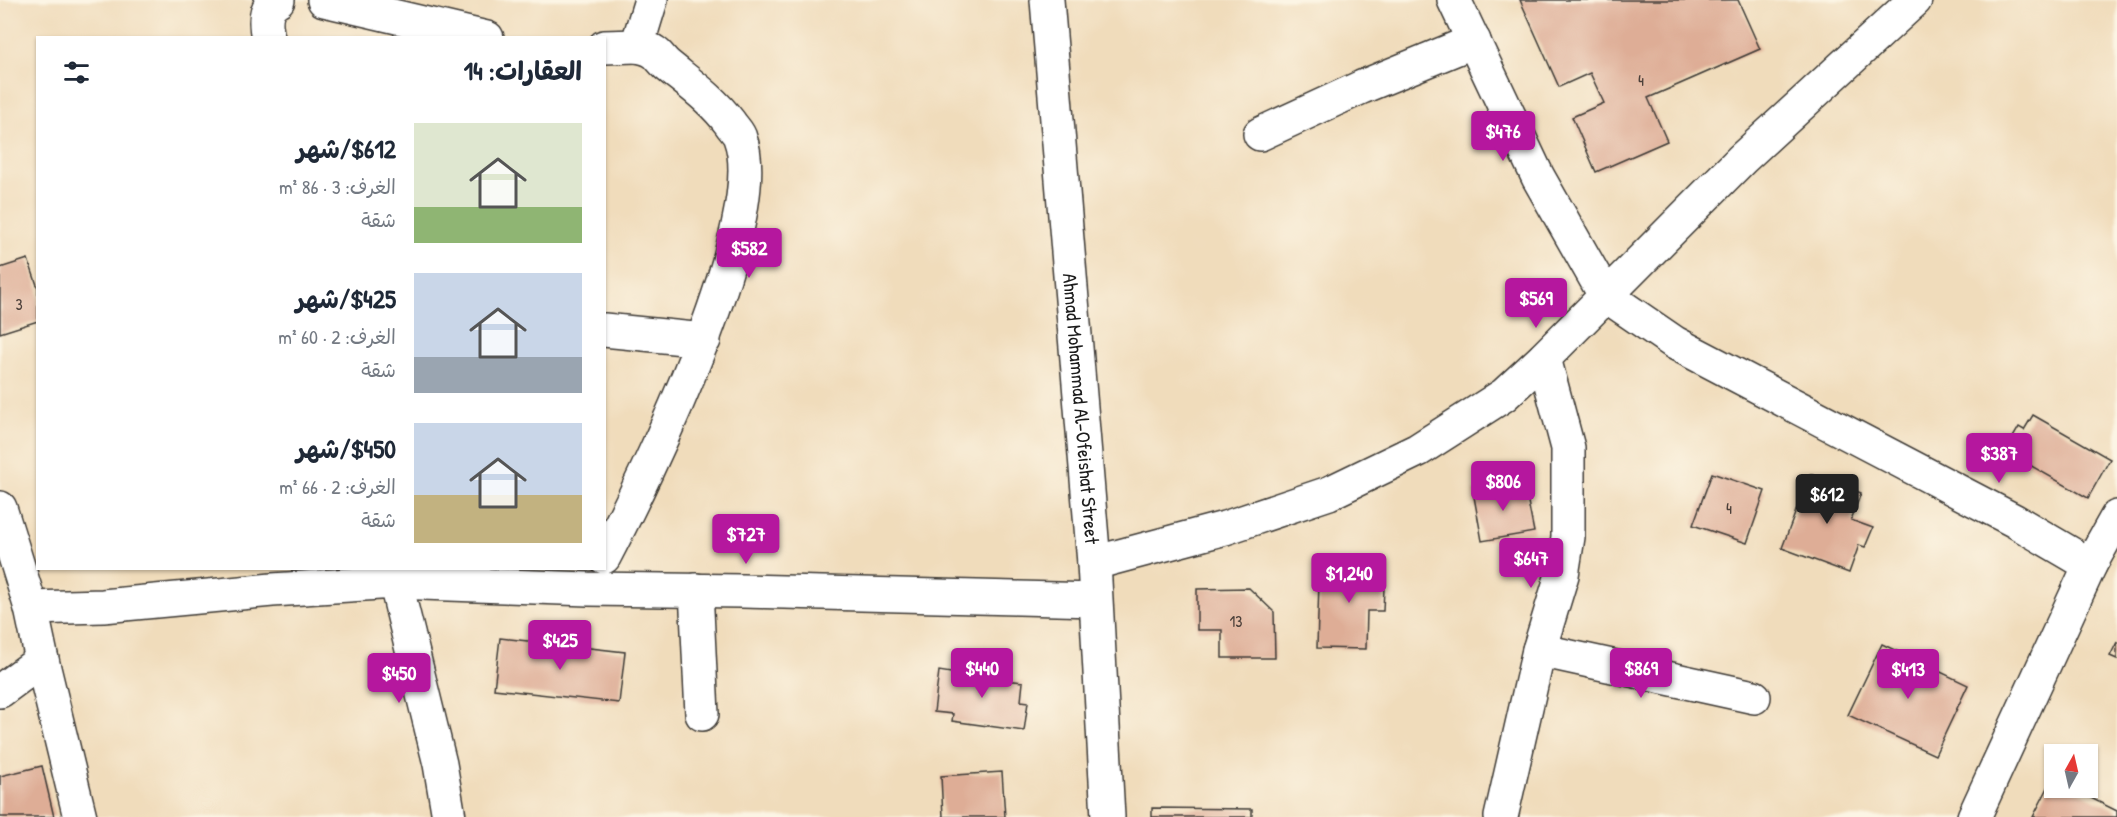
<!DOCTYPE html>
<html lang="ar">
<meta charset="utf-8">
<style>
body{margin:0;font-family:"Patrick Hand","Playpen Sans Arabic",sans-serif;background:#f6f6f7;color:#1f2937;direction:rtl;height:100vh;display:flex;flex-direction:column;font-size:22px;white-space:nowrap}
*{box-sizing:border-box;margin:0}
p{font-size:20px;color:#747a83}
.icon{flex:none;width:33px;height:33px;fill:none;stroke:currentColor;stroke-width:2;stroke-linecap:round;stroke-linejoin:round}
.map{position:relative;flex:1;overflow:hidden;direction:ltr}
.sheet{position:absolute;left:36px;top:36px;width:570px;height:534px;display:flex;flex-direction:column;background:#fff;border-radius:0px;box-shadow:0 2px 4px #0004;direction:rtl}
.sheet>*{flex:none}
.needle{width:39px;rotate:8deg}
.fabs{position:absolute;left:2044px;top:744px;display:grid;gap:12px}
.fabs a{display:grid;place-items:center;width:54px;height:54px;border-radius:0px;background:#fff;box-shadow:0 2px 4px #0004;font-size:30px}
.price{position:absolute;translate:-50% -51px;padding:0 14px;border-radius:6px;background:#b5179e;color:#fff;font-size:20px;line-height:39px;filter:drop-shadow(0 2px 3px #0008)}
.price::after{content:'';position:absolute;left:50%;top:36px;width:18px;height:14px;margin-left:-9px;background:inherit;clip-path:polygon(0 0,100% 0,50% 100%)}
.price.on{background:#222;color:#fff}
ul{padding:0;list-style:none}
li{display:flex;align-items:center;gap:18px;height:150px;padding:0 24px}
li span{display:grid;place-items:center;flex:none;width:168px;height:120px;border-radius:0px;color:#555}
li>.icon{margin-inline-start:auto}
span .icon{width:72px;height:72px;fill:#fffc;stroke-width:1}
li b{font-size:26px}
h2{display:flex;justify-content:space-between;align-items:center;height:72px;padding:0 24px;font-size:26px}
.map>svg:first-child{display:block}
.building{fill:#dead96}
.lines{fill:none;stroke-linecap:round;stroke-linejoin:round}
.minor-casing{stroke:#3c3934;stroke-width:36}
.minor{stroke:#fff;stroke-width:33}
.labels{text-anchor:middle;stroke-width:5;stroke-linejoin:round;paint-order:stroke}
.number-label{font-size:16px;fill:#4c403a}
.street-label{font-size:20px;fill:#1c1c1c;stroke:#fcf5e5}
</style>
<div class="map">
<svg width="2117" height="817" viewBox="0 0 2117 817">
<rect width="100%" height="100%" fill="#fcf5e5"/>
<filter id="ink" filterUnits="userSpaceOnUse"><feTurbulence type="fractalNoise" baseFrequency=".0167" numOctaves="2"/><feDisplacementMap in="SourceGraphic" scale="12" xChannelSelector="R" yChannelSelector="G"/><feConvolveMatrix kernelMatrix="1 2 1 2 8 2 1 2 1" color-interpolation-filters="sRGB"/></filter>
<filter id="wash" filterUnits="userSpaceOnUse"><feTurbulence type="fractalNoise" baseFrequency=".008" numOctaves="4" result="noise"/><feDisplacementMap in="SourceGraphic" scale="24" xChannelSelector="R" yChannelSelector="G"/><feGaussianBlur stdDeviation="1.35" result="paint"/><feColorMatrix in="noise" values="0 0 0 0 0 0 0 0 0 0 0 0 0 0 0 0 0 1.4 0 .05"/><feComposite in="paint" operator="in"/></filter>
<g filter="url(#wash)">
<rect width="100%" height="100%" fill="#f0dcbb"/>
<g id="blocks">
<path class="building" d="M 1520,0 L 1738,0 L 1760,49 L 1648,98 L 1667,141 L 1596,172 L 1572,117 L 1604,103 L 1590,73 L 1559,87 Z
M 28,259 L 38,288 L 38,321 L 0,333 L 0,268 Z
M 2033,415 L 2110,459 L 2088,498 L 2005,451 L 2019,427 L 2024,430 Z
M 1712,473 L 1765,491 L 1747,543 L 1693,525 Z
M 1810,474 L 1861,493 L 1851,520 L 1873,528 L 1865,547 L 1859,545 L 1849,573 L 1782,548 Z
M 1524,482 L 1534,532 L 1482,541 L 1473,491 Z
M 1326,563 L 1385,564 L 1383,611 L 1367,611 L 1366,649 L 1317,648 L 1319,582 L 1326,582 Z
M 1249,588 L 1274,612 L 1275,658 L 1222,658 L 1222,630 L 1197,630 L 1197,589 Z
M 500,638 L 625,652 L 619,703 L 494,689 Z
M 2117,642 L 2117,659 L 2110,656 Z
M 1882,644 L 1968,685 L 1935,755 L 1848,715 Z
M 964,666 L 1006,671 L 1005,680 L 1023,682 L 1021,701 L 1028,702 L 1024,731 L 952,721 L 953,714 L 934,712 L 939,671 L 963,675 Z
M 42,766 L 54,817 L 0,817 L 0,776 Z
M 1002,772 L 1005,817 L 943,817 L 941,776 Z
M 2053,778 L 2055,779 L 2055,788 L 2071,788 L 2117,811 L 2117,817 L 2033,817 Z
M 1152,808 L 1252,809 L 1252,817 L 1152,817 Z"/>
</g>
</g>
<g filter="url(#ink)">
<use href="#blocks" fill-opacity="0" stroke="#3c3934" stroke-width="1.5"/>
<g class="lines">
<g class="minor-casing">
<g id="minor">
<path d="M 324,0 L 487,38"/>
<path id="s1" d="M 1047,0 L 1094,563 L 1108,817"/>
<path d="M 1454,0 L 1538,177 L 1605,295 L 1675,343 L 2015,521 L 2090,565 L 1974,817"/>
<path d="M 268,38 C 265,24 263,7 278,0"/>
<path d="M 604,47 L 637,46"/>
<path d="M 1260,134 L 1362,87 L 1474,41"/>
<path d="M 604,330 L 704,340"/>
<path d="M 0,508 L 31,608 L 42,660 L 80,817"/>
<path d="M 604,557 C 646,477 771,220 740,138 C 739,133 733,128 730,123 C 712,99 690,84 667,65 C 662,61 659,55 654,52 C 650,49 642,47 637,46 L 651,0"/>
<path d="M 1094,563 L 1225,528 L 1329,493 L 1418,450 L 1504,395 L 1544,358 L 1742,159 L 1915,0"/>
<path d="M 2090,565 L 2117,517"/>
<path d="M 392,568 L 440,764 L 449,817"/>
<path d="M 696,590 L 702,714"/>
<path d="M 31,608 L 103,606 L 272,590 L 395,582 L 588,589 L 742,591 L 1095,600"/>
<path d="M 1539,650 L 1754,697"/>
<path d="M 0,691 L 42,660"/>
<path d="M 1501,817 L 1539,650 L 1562,575 L 1568,537 L 1568,448 L 1544,358"/>
</g>
</g>
<use href="#minor" class="minor"/>
</g>
</g>
<g class="labels">
<g class="number-label">
<text x="1641" y="86">4</text>
<text x="19" y="310">3</text>
<text x="1729" y="514">4</text>
<text x="1236" y="627">13</text>
</g>
<g class="street-label">
<text dy="7" stroke="none"><textPath href="#s1" startOffset="410">Ahmad Mohammad Al-Ofeishat Street</textPath></text>
</g>
</g>
</svg>
<div class="fabs">
<a><svg class="needle" viewBox="-14 -14 28 28"><path d="M0-13l5 13h-10z" fill="#e53935"/><path d="M0 13l5-13h-10z" fill="#747a83"/></svg></a>
</div>
<b class="price" style="left:1503px;top:162px">$476</b>
<b class="price" style="left:749px;top:279px">$582</b>
<b class="price" style="left:1536px;top:329px">$569</b>
<b class="price" style="left:1999px;top:484px">$387</b>
<b class="price" style="left:1503px;top:512px">$806</b>
<b class="price on" style="left:1827px;top:525px">$612</b>
<b class="price" style="left:746px;top:565px">$727</b>
<b class="price" style="left:1531px;top:589px">$647</b>
<b class="price" style="left:1349px;top:604px">$1,240</b>
<b class="price" style="left:560px;top:671px">$425</b>
<b class="price" style="left:982px;top:699px">$440</b>
<b class="price" style="left:1641px;top:699px">$869</b>
<b class="price" style="left:1908px;top:700px">$413</b>
<b class="price" style="left:399px;top:704px">$450</b>
<section class="sheet">
<h2>العقارات: 14<svg class="icon" aria-label="filters" viewBox="0 0 24 24"><path d="M4 7h16M4 17h16"/><circle cx="9" cy="7" r="2"/><circle cx="15" cy="17" r="2"/></svg></h2>
<ul>
<li><span style="background:linear-gradient(#dfe7d0 70%,#8fb573 0)"><svg class="icon" aria-label="home" viewBox="0 0 24 24"><path d="M3 11l9-7 9 7M6 9v11h12V9"/></svg></span><div><b>$612/شهر</b><p>الغرف: 3 · 86 m²</p><p>شقة</p></div></li>
<li><span style="background:linear-gradient(#c9d6e8 70%,#9aa5b1 0)"><svg class="icon" aria-label="home" viewBox="0 0 24 24"><path d="M3 11l9-7 9 7M6 9v11h12V9"/></svg></span><div><b>$425/شهر</b><p>الغرف: 2 · 60 m²</p><p>شقة</p></div></li>
<li><span style="background:linear-gradient(#c9d6e8 60%,#c2b280 0)"><svg class="icon" aria-label="home" viewBox="0 0 24 24"><path d="M3 11l9-7 9 7M6 9v11h12V9"/></svg></span><div><b>$450/شهر</b><p>الغرف: 2 · 66 m²</p><p>شقة</p></div></li>
</ul>
</section>
</div>
